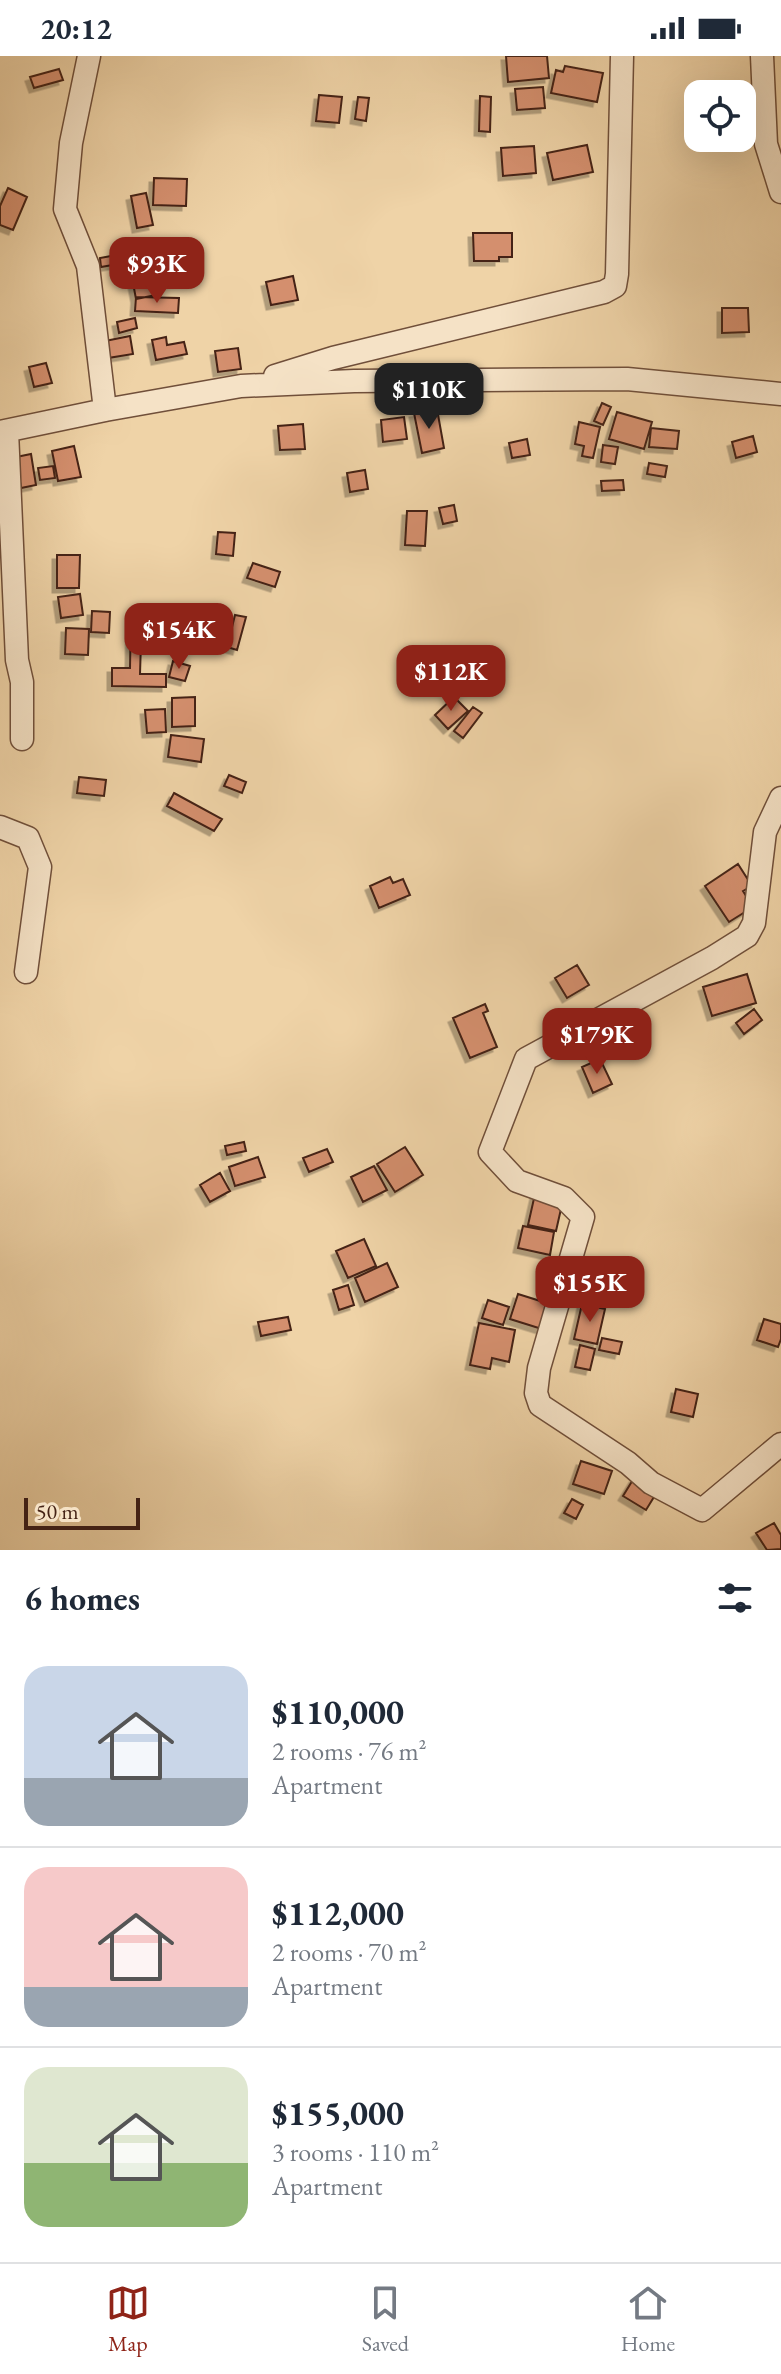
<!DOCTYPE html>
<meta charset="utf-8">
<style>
body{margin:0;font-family:"EB Garamond",serif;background:#f6f6f7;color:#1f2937;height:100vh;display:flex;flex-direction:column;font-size:30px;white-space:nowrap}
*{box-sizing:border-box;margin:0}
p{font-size:26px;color:#747a83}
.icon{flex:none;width:44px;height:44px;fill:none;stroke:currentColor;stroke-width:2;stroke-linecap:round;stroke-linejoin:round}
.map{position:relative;height:1494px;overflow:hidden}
.sheet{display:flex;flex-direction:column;background:#fff;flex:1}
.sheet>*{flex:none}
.tools{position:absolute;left:684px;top:24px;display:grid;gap:16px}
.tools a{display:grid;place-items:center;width:72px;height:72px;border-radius:16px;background:#fff;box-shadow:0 8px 32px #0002;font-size:40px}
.scale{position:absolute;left:24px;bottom:20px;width:116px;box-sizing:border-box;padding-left:8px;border:4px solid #452315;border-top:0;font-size:22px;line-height:28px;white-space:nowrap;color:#452315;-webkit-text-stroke:6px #f5e2c6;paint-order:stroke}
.price{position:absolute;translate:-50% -68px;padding:0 18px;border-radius:16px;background:#8f2418;color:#fff;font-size:26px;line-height:52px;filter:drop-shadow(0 2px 4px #0008)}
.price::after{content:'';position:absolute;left:50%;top:48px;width:24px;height:18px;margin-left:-12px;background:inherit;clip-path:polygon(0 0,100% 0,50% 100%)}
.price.on{background:#222;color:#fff}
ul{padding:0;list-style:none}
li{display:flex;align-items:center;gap:24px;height:200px;padding:0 24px}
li+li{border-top:2px solid #e0e1e3}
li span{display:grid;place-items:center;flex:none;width:224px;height:160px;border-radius:24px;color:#555}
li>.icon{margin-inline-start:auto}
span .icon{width:96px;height:96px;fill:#fffc;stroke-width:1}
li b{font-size:34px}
h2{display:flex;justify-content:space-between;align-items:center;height:96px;padding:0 24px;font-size:34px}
.status{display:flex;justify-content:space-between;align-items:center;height:56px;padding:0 40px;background:#fff;direction:ltr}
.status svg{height:22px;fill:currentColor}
.tabs{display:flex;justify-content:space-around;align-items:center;height:112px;border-top:2px solid #e0e1e3;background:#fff;font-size:22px;color:#747a83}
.tabs a{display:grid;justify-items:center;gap:4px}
.tabs .on{color:#8f2418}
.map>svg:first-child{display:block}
.building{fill:#d48f6e;stroke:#452315;stroke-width:2;filter:url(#shadow)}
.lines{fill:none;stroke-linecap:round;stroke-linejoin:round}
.minor-casing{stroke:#704f3a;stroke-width:25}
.minor{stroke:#f5e2c6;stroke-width:22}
</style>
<div class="status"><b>20:12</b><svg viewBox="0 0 49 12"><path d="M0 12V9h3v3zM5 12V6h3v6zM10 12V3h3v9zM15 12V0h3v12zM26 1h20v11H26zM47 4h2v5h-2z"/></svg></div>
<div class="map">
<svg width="781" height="1494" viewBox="0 0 781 1494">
<defs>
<filter id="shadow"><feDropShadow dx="-4.5" dy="4.5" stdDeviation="0" flood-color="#0004"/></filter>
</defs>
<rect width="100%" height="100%" fill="#efd3a7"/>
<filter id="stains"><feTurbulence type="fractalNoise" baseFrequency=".0025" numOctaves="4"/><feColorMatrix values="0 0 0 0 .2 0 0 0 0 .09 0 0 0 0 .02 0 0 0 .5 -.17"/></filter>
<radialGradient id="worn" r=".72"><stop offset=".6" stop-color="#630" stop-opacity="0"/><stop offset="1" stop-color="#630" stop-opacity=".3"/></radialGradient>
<path class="building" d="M 506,0 L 547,0 L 549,22 L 508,26 Z
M 565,10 L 603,17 L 597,46 L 551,37 L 556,14 L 563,16 Z
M 59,13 L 63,24 L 34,32 L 30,21 Z
M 543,31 L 545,52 L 517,54 L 515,33 Z
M 319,39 L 342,41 L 339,67 L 316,65 Z
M 480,40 L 491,41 L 490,76 L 479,75 Z
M 358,41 L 369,42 L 366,65 L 355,63 Z
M 587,89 L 593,116 L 553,124 L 547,97 Z
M 534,90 L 536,117 L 503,120 L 501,92 Z
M 154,122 L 187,123 L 186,150 L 153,149 Z
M 8,132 L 27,141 L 13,174 L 0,169 L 0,150 Z
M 146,137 L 153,169 L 137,172 L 131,140 Z
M 473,177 L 512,177 L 512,201 L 499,201 L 499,205 L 474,205 Z
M 122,198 L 124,207 L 101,211 L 100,202 Z
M 163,209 L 180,209 L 180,226 L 163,226 Z
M 293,220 L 298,244 L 271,249 L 266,226 Z
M 158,222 L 161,238 L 136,243 L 133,227 Z
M 136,241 L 179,242 L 178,257 L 135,255 Z
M 722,252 L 748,252 L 749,276 L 722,277 Z
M 135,262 L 137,272 L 119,277 L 117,266 Z
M 130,280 L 133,298 L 108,302 L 105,285 Z
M 166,281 L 167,289 L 184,286 L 187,298 L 156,304 L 152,284 Z
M 238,292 L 241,313 L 218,316 L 215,295 Z
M 46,307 L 52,327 L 34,331 L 29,311 Z
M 602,347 L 611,351 L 603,369 L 594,365 Z
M 437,353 L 444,392 L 422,397 L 414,357 Z
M 617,356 L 652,366 L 644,393 L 609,383 Z
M 404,361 L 407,383 L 383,386 L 381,364 Z
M 579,366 L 600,371 L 593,402 L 582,400 L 584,390 L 575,388 Z
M 303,368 L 305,393 L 280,394 L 278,370 Z
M 651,372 L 679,375 L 677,393 L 649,391 Z
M 753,380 L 757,396 L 736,402 L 732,386 Z
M 527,383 L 530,399 L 512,402 L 509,387 Z
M 603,389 L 618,391 L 615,408 L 601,406 Z
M 74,390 L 81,421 L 58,425 L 52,395 Z
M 31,398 L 36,429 L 21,432 L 16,401 Z
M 649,407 L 667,410 L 665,421 L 647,418 Z
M 53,410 L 55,422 L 40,424 L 38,412 Z
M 365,414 L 368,433 L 350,436 L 347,417 Z
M 623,424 L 624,434 L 602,435 L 601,425 Z
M 454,449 L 457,465 L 443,468 L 439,452 Z
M 407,455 L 427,455 L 425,490 L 405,489 Z
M 218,476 L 235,477 L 233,500 L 216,498 Z
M 57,499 L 80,499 L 79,532 L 57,532 Z
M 253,507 L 280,516 L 275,531 L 247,522 Z
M 80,538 L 83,559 L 61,562 L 58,541 Z
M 92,555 L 110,556 L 109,577 L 91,576 Z
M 131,555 L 142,555 L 140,618 L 166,618 L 166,631 L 112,630 L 112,612 L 130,612 Z
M 183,559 L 196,560 L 194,581 L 181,580 Z
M 235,559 L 246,561 L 237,594 L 227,591 Z
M 207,560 L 217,562 L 212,586 L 202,584 Z
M 66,572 L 89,573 L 88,599 L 65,598 Z
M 173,605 L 190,610 L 185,625 L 169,621 Z
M 195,641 L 195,670 L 172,671 L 172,642 Z
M 454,641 L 468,655 L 448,673 L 435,659 Z
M 473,651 L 482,657 L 463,682 L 454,675 Z
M 165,653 L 166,676 L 147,677 L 145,654 Z
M 171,679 L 204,683 L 201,706 L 168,701 Z
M 229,719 L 246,726 L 242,737 L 224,730 Z
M 79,721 L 106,724 L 104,740 L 77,737 Z
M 174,737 L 222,763 L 214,775 L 167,750 Z
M 738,808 L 752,830 L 743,835 L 753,851 L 729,866 L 705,830 Z
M 390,821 L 393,827 L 403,823 L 410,839 L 379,852 L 370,830 Z
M 577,909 L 589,929 L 567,942 L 555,922 Z
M 747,918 L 756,947 L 712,960 L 703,931 Z
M 485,948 L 488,955 L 483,957 L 497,991 L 470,1002 L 453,962 Z
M 754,953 L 762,964 L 744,978 L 736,967 Z
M 600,1003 L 612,1028 L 593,1037 L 582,1011 Z
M 244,1086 L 246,1095 L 227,1099 L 225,1090 Z
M 405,1091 L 423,1119 L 395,1136 L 377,1108 Z
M 327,1093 L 333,1106 L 309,1116 L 303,1102 Z
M 258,1101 L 265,1121 L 235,1130 L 229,1111 Z
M 374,1110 L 387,1134 L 363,1146 L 351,1121 Z
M 220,1117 L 230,1135 L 210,1146 L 200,1129 Z
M 535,1138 L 563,1144 L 556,1175 L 528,1169 Z
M 523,1170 L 554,1176 L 550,1199 L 518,1192 Z
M 364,1183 L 376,1210 L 348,1222 L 336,1195 Z
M 387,1207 L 398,1231 L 365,1246 L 355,1222 Z
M 348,1229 L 354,1249 L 339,1254 L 333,1234 Z
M 518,1238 L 553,1249 L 545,1274 L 510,1263 Z
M 488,1244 L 509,1251 L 503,1269 L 482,1262 Z
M 582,1248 L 605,1253 L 597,1288 L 574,1283 Z
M 288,1261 L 291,1274 L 261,1280 L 258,1266 Z
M 764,1263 L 781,1268 L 781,1283 L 778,1291 L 757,1284 Z
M 479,1267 L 515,1274 L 509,1306 L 492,1302 L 490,1313 L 470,1309 Z
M 602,1282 L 622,1286 L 619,1298 L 599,1294 Z
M 580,1289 L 595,1293 L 590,1314 L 575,1311 Z
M 676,1333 L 698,1338 L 693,1361 L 671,1356 Z
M 581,1405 L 612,1415 L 604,1438 L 573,1428 Z
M 634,1422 L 657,1436 L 646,1454 L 623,1440 Z
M 572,1443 L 583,1449 L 576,1463 L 564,1457 Z
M 774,1467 L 781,1479 L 781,1493 L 767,1494 L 756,1477 Z"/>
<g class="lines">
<g class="minor-casing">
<path id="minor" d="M 89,0 L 71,87 L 65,153 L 88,210 L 105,354
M 762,0 L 766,88 L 781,136
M 275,320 L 333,302 L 604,236 L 615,230 L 617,218 L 622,0
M 7,375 L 17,604 L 22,626 L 22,683
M 0,376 L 105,354 L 241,330 L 354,325 L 627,323 L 781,338
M 781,742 L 765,776 L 754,867 L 747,880 L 712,902 L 526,1003 L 490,1096 L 517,1125 L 564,1142 L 583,1161 L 539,1312 L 536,1337 L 540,1349 L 628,1407 L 651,1427 L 702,1454 L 781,1388
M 0,771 L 28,782 L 40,811 L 26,916"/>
</g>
<use href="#minor" class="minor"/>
</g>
<rect width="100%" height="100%" filter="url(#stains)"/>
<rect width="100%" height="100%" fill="url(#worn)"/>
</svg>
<div class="tools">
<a><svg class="icon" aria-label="locate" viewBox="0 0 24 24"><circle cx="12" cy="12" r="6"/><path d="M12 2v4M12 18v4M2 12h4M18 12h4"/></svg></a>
</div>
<div class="scale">50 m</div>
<b class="price" style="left:157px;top:249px">$93K</b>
<b class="price on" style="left:429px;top:375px">$110K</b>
<b class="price" style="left:179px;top:615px">$154K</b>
<b class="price" style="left:451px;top:657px">$112K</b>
<b class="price" style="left:597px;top:1020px">$179K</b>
<b class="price" style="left:590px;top:1268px">$155K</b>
</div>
<section class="sheet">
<h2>6 homes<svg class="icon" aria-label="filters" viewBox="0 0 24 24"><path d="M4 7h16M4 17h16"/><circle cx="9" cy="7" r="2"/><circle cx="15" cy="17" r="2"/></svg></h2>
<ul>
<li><span style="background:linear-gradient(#c9d6e8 70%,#9aa5b1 0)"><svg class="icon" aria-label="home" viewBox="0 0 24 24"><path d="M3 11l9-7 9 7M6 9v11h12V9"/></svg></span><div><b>$110,000</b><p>2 rooms · 76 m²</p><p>Apartment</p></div></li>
<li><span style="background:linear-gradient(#f6c9c9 75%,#9aa5b1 0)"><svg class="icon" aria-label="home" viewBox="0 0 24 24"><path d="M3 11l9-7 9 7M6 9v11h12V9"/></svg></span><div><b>$112,000</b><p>2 rooms · 70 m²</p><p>Apartment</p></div></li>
<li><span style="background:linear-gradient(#dfe7d0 60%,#8fb573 0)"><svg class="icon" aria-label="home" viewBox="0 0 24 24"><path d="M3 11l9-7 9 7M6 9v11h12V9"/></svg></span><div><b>$155,000</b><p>3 rooms · 110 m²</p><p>Apartment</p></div></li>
</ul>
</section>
<nav class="tabs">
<a class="on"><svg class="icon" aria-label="map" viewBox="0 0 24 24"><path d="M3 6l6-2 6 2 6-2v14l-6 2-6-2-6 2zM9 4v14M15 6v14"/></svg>Map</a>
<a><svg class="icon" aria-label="saved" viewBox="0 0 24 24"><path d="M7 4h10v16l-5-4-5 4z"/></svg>Saved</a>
<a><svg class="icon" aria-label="home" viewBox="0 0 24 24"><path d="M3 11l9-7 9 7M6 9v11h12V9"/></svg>Home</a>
</nav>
